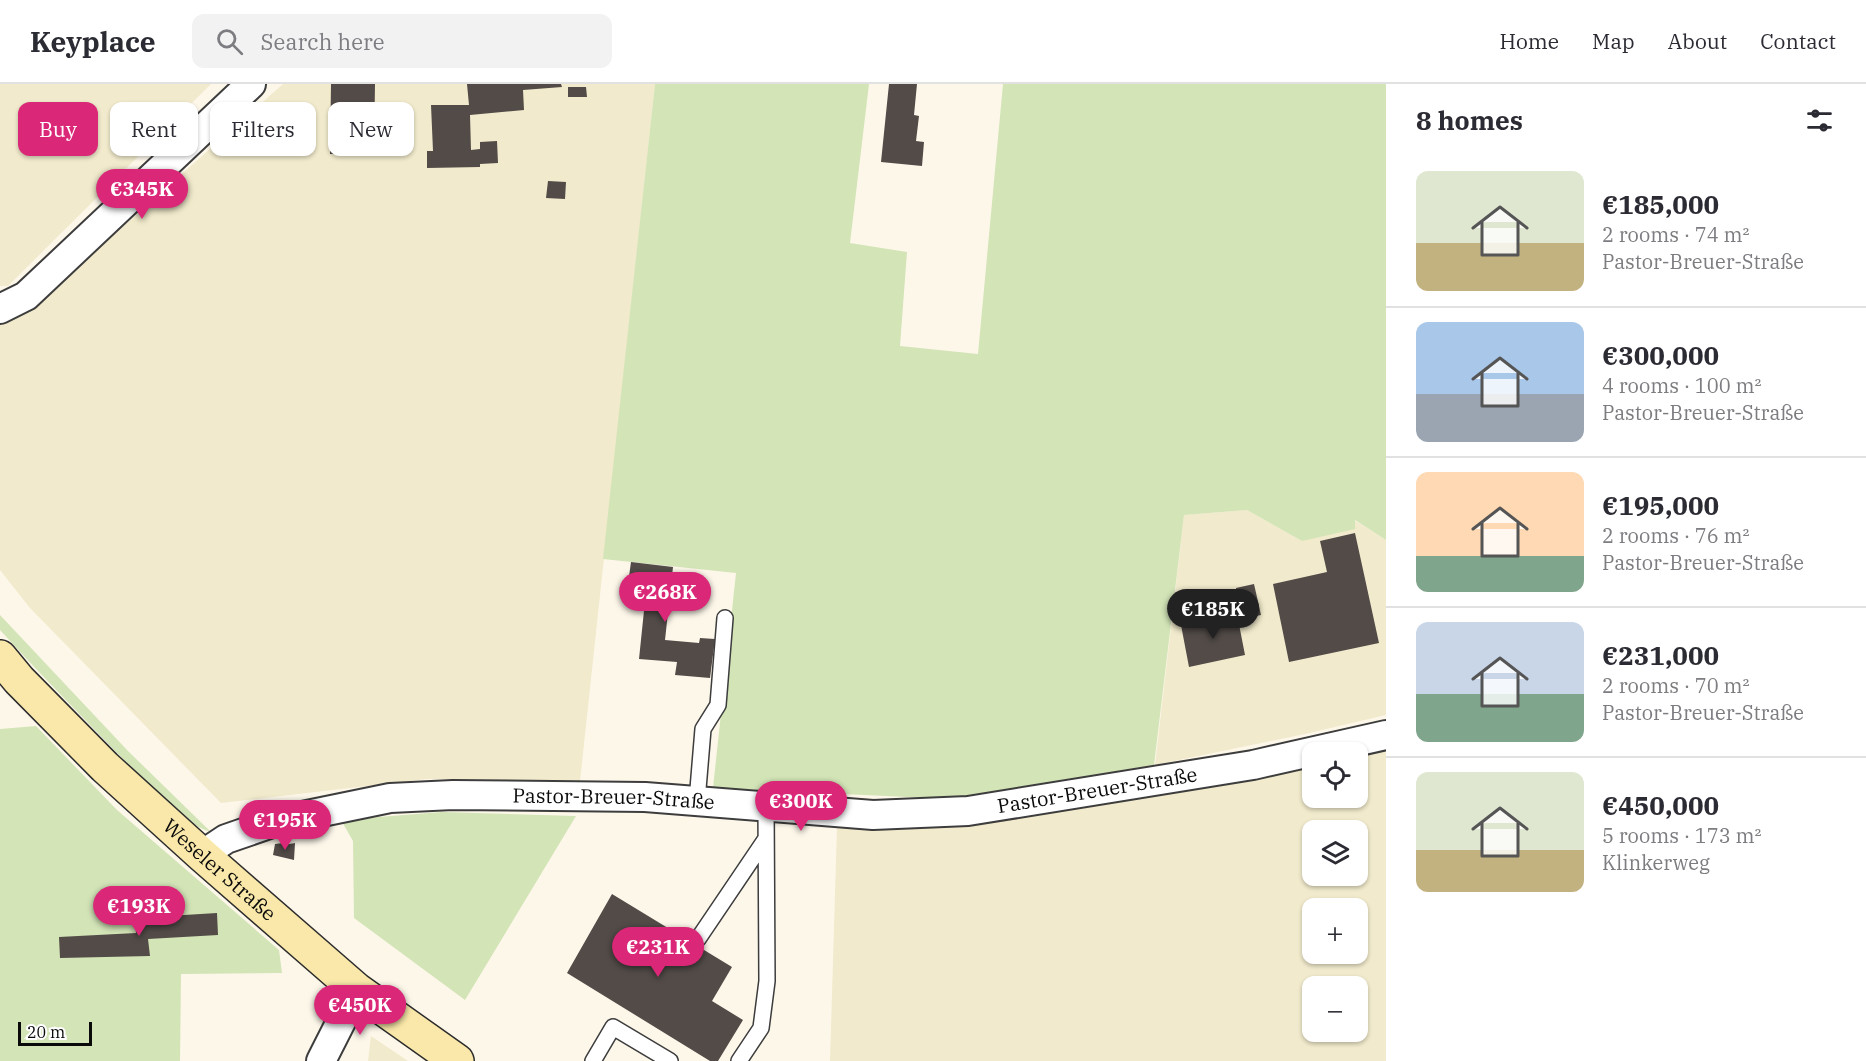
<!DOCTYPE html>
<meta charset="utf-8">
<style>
body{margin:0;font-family:"IBM Plex Serif",serif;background:#f2f2f3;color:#2b2b33;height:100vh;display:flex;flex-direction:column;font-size:22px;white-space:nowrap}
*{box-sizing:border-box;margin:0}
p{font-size:20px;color:#7c7c81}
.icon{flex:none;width:33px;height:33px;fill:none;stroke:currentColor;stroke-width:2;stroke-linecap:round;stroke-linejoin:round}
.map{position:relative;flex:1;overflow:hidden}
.side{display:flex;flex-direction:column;background:#fff;width:480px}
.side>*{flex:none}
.hud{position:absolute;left:18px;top:18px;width:570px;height:54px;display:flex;gap:12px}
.tools{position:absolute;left:1302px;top:658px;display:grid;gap:12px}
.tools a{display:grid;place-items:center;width:66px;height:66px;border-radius:12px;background:#fff;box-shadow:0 2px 4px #0004;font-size:30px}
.scale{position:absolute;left:18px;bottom:15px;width:74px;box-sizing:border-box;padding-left:6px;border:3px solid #0a0a0a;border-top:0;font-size:16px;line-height:21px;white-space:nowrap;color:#0a0a0a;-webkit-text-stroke:4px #fff;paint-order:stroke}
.price{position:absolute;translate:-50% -51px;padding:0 14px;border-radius:21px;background:#db2777;color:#fff;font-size:20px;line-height:39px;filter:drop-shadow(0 2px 3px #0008)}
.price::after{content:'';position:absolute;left:50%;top:36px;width:18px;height:14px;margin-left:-9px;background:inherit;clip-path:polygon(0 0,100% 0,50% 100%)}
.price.on{background:#222;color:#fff}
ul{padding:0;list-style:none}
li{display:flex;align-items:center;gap:18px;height:150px;padding:0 30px}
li+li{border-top:2px solid #e1e1e2}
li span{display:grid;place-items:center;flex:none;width:168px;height:120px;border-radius:12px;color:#555}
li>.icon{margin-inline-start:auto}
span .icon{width:72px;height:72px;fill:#fffc;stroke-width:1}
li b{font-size:26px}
h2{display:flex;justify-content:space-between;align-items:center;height:72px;padding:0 30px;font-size:26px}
.pill{padding:0 21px;border-radius:12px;background:#fff;box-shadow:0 2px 4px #0004;font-size:21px;line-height:54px}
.pill.on{background:#db2777;color:#fff}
header{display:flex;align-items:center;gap:36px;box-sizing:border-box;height:84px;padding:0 30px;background:#fff;border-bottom:2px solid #e1e1e2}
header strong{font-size:28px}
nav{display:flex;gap:33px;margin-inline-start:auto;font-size:21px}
.search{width:420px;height:54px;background:#f2f2f3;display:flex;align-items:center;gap:15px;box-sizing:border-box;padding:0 21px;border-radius:12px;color:#7c7c81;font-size:22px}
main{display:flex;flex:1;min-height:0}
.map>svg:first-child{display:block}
.farmland{fill:#f1eacc;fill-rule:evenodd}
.green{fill:#d3e4b7}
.building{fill:#524b48}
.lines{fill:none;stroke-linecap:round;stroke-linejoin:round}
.service-casing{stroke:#3d3d3d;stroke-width:18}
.minor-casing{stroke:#3d3d3d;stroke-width:32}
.secondary-casing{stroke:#2c2c2c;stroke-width:36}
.service{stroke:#fff;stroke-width:15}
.minor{stroke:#fff;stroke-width:28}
.secondary{stroke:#f9e8a9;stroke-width:33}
.labels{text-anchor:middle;stroke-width:6;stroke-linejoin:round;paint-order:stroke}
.street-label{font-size:20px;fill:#0a0a0a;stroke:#fff}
</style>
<header>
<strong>Keyplace</strong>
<div class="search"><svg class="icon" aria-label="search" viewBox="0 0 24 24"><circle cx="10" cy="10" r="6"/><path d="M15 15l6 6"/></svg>Search here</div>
<nav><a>Home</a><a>Map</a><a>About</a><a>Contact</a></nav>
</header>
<main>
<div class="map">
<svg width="1386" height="977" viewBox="0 0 1386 977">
<rect width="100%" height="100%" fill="#fdf7ea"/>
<path class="farmland" d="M 0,0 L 211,0 L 8,202 L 0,202 Z
M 283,0 L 655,0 L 580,697 L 426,695 L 221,719 L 30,524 L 0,486 L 0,237 L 30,225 Z
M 1247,426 L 1302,457 L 1354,436 L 1386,456 L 1386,631 L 1305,650 L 1155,681 L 1184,431 Z
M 1386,656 L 1386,977 L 830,977 L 837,743 L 965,741 L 1312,674 L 1312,714 L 1358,714 L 1358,669 ZM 1312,747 L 1358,747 L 1358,792 L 1312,792 ZM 1312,825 L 1358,825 L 1358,870 L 1312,870 ZM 1312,903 L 1358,903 L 1358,948 L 1312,948 Z
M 371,952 L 408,977 L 368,977 Z"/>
<path class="green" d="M 655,0 L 869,0 L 850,159 L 907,168 L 900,262 L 978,270 L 1003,0 L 1386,0 L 1386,456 L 1355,436 L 1355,445 L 1302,457 L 1247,426 L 1184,431 L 1154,681 L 950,715 L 713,704 L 736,489 L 603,475 Z
M 0,531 L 128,667 L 211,748 C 177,738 142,694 117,669 C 78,628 38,588 0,546 Z
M 36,642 L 117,726 L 279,866 L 282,889 L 181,890 L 180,977 L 0,977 L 0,645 Z
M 442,728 L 576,732 L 465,916 L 354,834 L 353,757 L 341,736 Z"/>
<path class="building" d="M 331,0 L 375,0 L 374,70 L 330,70 Z
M 467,0 L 561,0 L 562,3 L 523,6 L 524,26 L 470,31 L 471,66 L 480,65 L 480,58 L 497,57 L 498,79 L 480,80 L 480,83 L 427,84 L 427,67 L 433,67 L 431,21 L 469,21 Z
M 889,0 L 917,0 L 914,31 L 919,32 L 916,57 L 924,58 L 922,82 L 881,78 Z
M 568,3 L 586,3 L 587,13 L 568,13 Z
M 548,97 L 566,98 L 565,115 L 546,114 Z
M 1355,449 L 1379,559 L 1289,578 L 1273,500 L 1327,488 L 1320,457 Z
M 631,478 L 673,483 L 665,556 L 699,559 L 700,554 L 715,555 L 710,594 L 675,591 L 677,578 L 639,575 L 645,517 L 626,514 Z
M 1254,500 L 1261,531 L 1242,535 L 1236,504 Z
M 1237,530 L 1245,571 L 1189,583 L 1181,541 Z
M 283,759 L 284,761 L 295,759 L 294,776 L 273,771 L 275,760 Z
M 612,810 L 732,883 L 712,917 L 743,936 L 718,977 L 710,977 L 567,889 Z
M 217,829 L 218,851 L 148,855 L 150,872 L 60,874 L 59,853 L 136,849 L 135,834 Z"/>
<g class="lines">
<g class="service-casing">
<path id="service" d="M 697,717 L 703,645 L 718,621 L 725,534
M 698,855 L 765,756
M 593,977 L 613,943 L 670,977
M 739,977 L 761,944 L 767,897 L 766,722"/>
</g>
<g class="minor-casing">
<g id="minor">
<path d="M 0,225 L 26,212 L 251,0"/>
<path id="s1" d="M 202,771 L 226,755 L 278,737 L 390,714 L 453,711 L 645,713 L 873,731 L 968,727 L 1253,681 L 1386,651"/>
<path d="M 321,977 L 357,906"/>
</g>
</g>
<g class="secondary-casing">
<g id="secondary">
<path id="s2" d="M 0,573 L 19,596 L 105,683 L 202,771 L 357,906 L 457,977"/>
</g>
</g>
<use href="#service" class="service"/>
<use href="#minor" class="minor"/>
<use href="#secondary" class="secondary"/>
</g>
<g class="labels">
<g class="street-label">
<text dy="7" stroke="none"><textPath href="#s1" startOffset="908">Pastor-Breuer-Straße</textPath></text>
<text dy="7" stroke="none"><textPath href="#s1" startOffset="422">Pastor-Breuer-Straße</textPath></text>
<text dy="7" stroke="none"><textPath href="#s2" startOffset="306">Weseler Straße</textPath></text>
</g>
</g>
</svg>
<div class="tools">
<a><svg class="icon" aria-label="locate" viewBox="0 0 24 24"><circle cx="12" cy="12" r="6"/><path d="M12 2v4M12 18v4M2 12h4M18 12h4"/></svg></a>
<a><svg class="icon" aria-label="layers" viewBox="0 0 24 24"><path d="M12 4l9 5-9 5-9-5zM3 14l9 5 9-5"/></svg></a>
<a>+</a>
<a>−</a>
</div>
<div class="scale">20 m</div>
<b class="price" style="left:142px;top:136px">€345K</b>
<b class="price" style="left:665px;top:539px">€268K</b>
<b class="price on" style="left:1213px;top:556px">€185K</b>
<b class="price" style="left:801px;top:748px">€300K</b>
<b class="price" style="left:285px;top:767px">€195K</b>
<b class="price" style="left:139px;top:853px">€193K</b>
<b class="price" style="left:658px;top:894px">€231K</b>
<b class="price" style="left:360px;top:952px">€450K</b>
<div class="hud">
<a class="pill on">Buy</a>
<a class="pill">Rent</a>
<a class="pill">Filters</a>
<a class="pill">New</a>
</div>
</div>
<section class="side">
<h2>8 homes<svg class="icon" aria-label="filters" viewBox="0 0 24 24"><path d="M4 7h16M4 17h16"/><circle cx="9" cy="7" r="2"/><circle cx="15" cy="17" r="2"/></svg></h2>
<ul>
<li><span style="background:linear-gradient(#dfe7d0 60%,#c2b280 0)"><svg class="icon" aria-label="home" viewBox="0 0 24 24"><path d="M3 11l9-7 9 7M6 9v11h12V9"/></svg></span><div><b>€185,000</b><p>2 rooms · 74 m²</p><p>Pastor-Breuer-Straße</p></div></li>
<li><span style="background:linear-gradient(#a9c7e8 60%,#9aa5b1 0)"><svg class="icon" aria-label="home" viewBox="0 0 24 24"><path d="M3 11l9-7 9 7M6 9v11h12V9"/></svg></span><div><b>€300,000</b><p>4 rooms · 100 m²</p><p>Pastor-Breuer-Straße</p></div></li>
<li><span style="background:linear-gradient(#ffd9b3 70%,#7fa58c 0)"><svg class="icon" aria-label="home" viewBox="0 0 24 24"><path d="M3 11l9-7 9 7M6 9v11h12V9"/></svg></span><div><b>€195,000</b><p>2 rooms · 76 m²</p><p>Pastor-Breuer-Straße</p></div></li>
<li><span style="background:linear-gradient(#c9d6e8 60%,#7fa58c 0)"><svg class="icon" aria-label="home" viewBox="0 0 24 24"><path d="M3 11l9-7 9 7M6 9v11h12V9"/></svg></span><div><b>€231,000</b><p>2 rooms · 70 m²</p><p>Pastor-Breuer-Straße</p></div></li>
<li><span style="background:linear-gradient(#dfe7d0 65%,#c2b280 0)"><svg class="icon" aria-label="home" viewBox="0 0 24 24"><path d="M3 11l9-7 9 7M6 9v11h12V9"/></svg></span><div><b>€450,000</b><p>5 rooms · 173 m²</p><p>Klinkerweg</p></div></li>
</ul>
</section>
</main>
